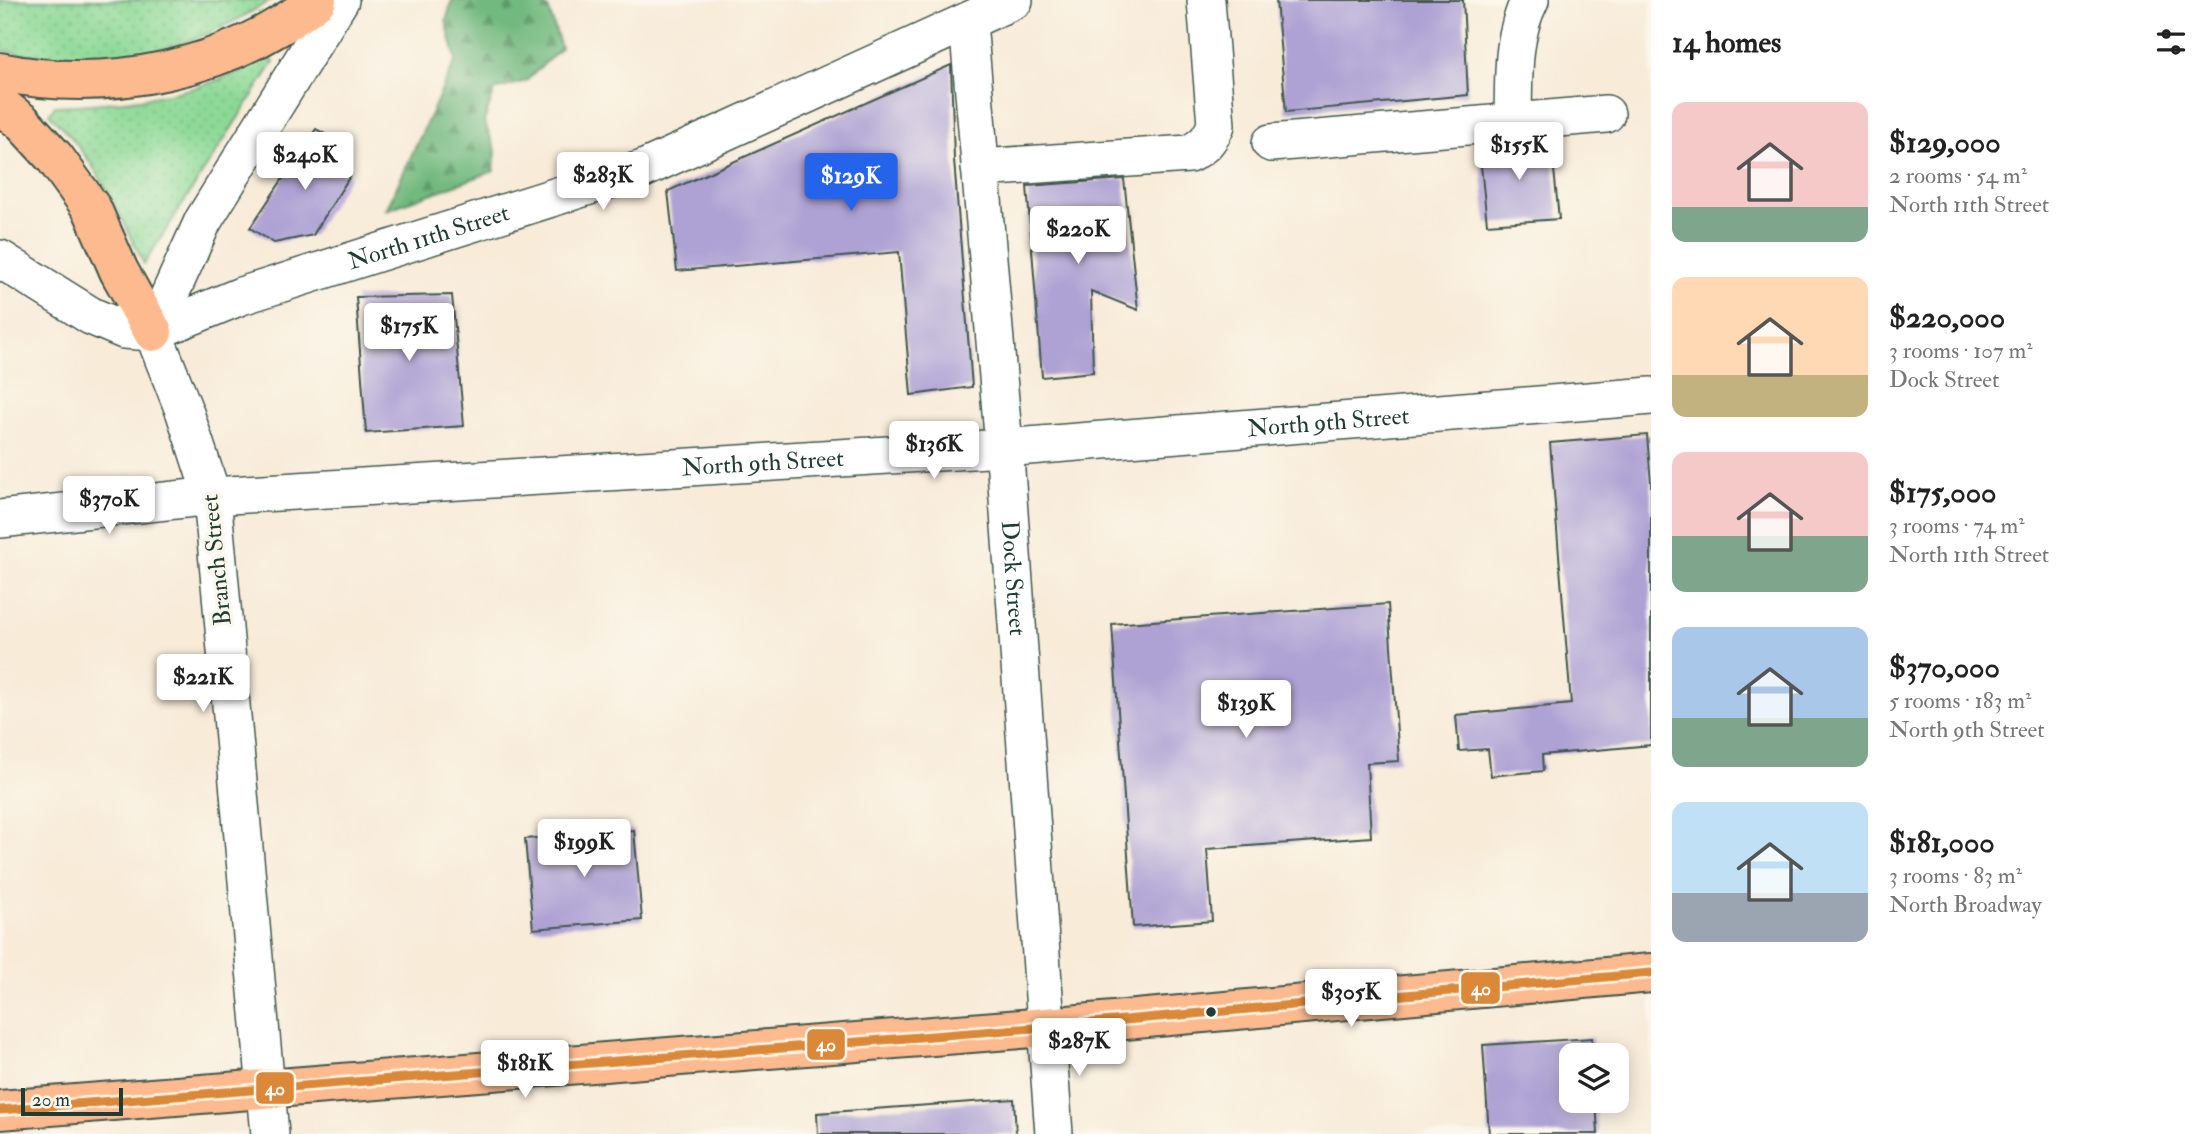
<!DOCTYPE html>
<meta charset="utf-8">
<style>
body{margin:0;font-family:"IM FELL Double Pica",serif;background:#f6f6f6;color:#222;height:100vh;display:flex;flex-direction:column;font-size:26px;white-space:nowrap}
*{box-sizing:border-box;margin:0}
p{font-size:23px;color:#767676}
.icon{flex:none;width:38px;height:38px;fill:none;stroke:currentColor;stroke-width:2;stroke-linecap:round;stroke-linejoin:round}
.map{position:relative;flex:1;overflow:hidden}
.sheet{display:flex;flex-direction:column;background:#fff;width:560px}
.sheet>*{flex:none}
.buttons{position:absolute;left:1559px;top:1043px;display:grid;gap:14px}
.buttons a{display:grid;place-items:center;width:70px;height:70px;border-radius:14px;background:#fff;box-shadow:0 4px 18px #0003;font-size:35px}
.scale{position:absolute;left:21px;bottom:18px;width:102px;box-sizing:border-box;padding-left:7px;border:4px solid #1f3d34;border-top:0;font-size:19px;line-height:24px;white-space:nowrap;color:#1f3d34;-webkit-text-stroke:5px #fbf7ec;paint-order:stroke}
.price{position:absolute;translate:-50% -60px;padding:0 16px;border-radius:7px;background:#fff;color:#222;font-size:23px;line-height:46px;filter:drop-shadow(0 2px 4px #0008)}
.price::after{content:'';position:absolute;left:50%;top:42px;width:21px;height:16px;margin-left:-10px;background:inherit;clip-path:polygon(0 0,100% 0,50% 100%)}
.price.active{background:#2563eb;color:#fff}
ul{padding:0;list-style:none}
li{display:flex;align-items:center;gap:21px;height:175px;padding:0 21px}
li span{display:grid;place-items:center;flex:none;width:196px;height:140px;border-radius:14px;color:#555}
li>.icon{margin-inline-start:auto}
span .icon{width:84px;height:84px;fill:#fffc;stroke-width:1}
li b{font-size:30px}
h2{display:flex;justify-content:space-between;align-items:center;height:84px;padding:0 21px;font-size:30px}
main{display:flex;flex:1;min-height:0}
.map>svg:first-child{display:block}
.grass{fill:url(#grass-dots);stroke:#568b65;stroke-width:2}
.forest{fill:url(#forest-firs);stroke:#487b5a;stroke-width:2}
.building{fill:#aea2d4}
.lines{fill:none;stroke-linecap:round;stroke-linejoin:round}
.minor-casing{stroke:#40574d;stroke-width:40}
.major-casing{stroke:#40574d;stroke-width:42}
.highway-casing{stroke:#40574d;stroke-width:42}
.minor{stroke:#fff;stroke-width:37}
.major{stroke:#fcba8e;stroke-width:38}
.highway{stroke:#fcba8e;stroke-width:38}
.bus-1-casing{stroke:#fbf7ec;stroke-width:14}
.bus-1{stroke:#db8839;stroke-width:9}
.bus-dot{fill:#1f3d34;stroke:#fbf7ec;stroke-width:2.5}
.labels{text-anchor:middle;stroke-width:7;stroke-linejoin:round;paint-order:stroke}
.street-label{font-size:24px;fill:#1f3d34;stroke:#fbf7ec}
.line-badge{stroke:#fbf7ec;stroke-width:2.5}
.badge-label{font-size:19px;text-anchor:middle;font-weight:bold;fill:#fff}
</style>
<main>
<div class="map">
<svg width="1651" height="1134" viewBox="0 0 1651 1134">
<defs>
<pattern id="grass-dots" width="8" height="8" patternUnits="userSpaceOnUse" patternTransform="scale(1.75)"><rect width="8" height="8" fill="#8dd996"/><path d="M2 2h.1M6 6h.1" fill="none" stroke="#79bb82" stroke-width="1.8" stroke-linecap="round"/></pattern>
<pattern id="forest-firs" width="22" height="20" patternUnits="userSpaceOnUse" patternTransform="scale(1.75)"><rect width="22" height="20" fill="#72b97f"/><path d="M5 1l3.5 6h-7zM16 11l3.5 6h-7z" fill="#5d9869"/></pattern>
</defs>
<rect width="100%" height="100%" fill="#fbf7ec"/>
<filter id="ink" filterUnits="userSpaceOnUse"><feTurbulence type="fractalNoise" baseFrequency=".0143" numOctaves="2"/><feDisplacementMap in="SourceGraphic" scale="14" xChannelSelector="R" yChannelSelector="G"/><feConvolveMatrix kernelMatrix="1 2 1 2 8 2 1 2 1" color-interpolation-filters="sRGB"/></filter>
<filter id="wash" filterUnits="userSpaceOnUse"><feTurbulence type="fractalNoise" baseFrequency=".00686" numOctaves="4" result="noise"/><feDisplacementMap in="SourceGraphic" scale="28" xChannelSelector="R" yChannelSelector="G"/><feGaussianBlur stdDeviation="1.57" result="paint"/><feColorMatrix in="noise" values="0 0 0 0 0 0 0 0 0 0 0 0 0 0 0 0 0 1.4 0 .05"/><feComposite in="paint" operator="in"/></filter>
<g filter="url(#wash)">
<rect width="100%" height="100%" fill="#f8ebd8"/>
<path class="grass" d="M 0,0 L 271,0 C 181,57 105,70 0,50 Z
M 268,57 L 274,62 L 144,264 C 117,209 95,156 49,114 L 55,106 C 129,103 203,95 268,57 Z"/>
<path class="forest" d="M 452,0 L 538,0 L 549,10 L 561,48 L 526,81 L 495,90 L 484,121 L 496,151 L 494,171 L 386,210 L 456,60 L 446,21 Z"/>
<g id="blocks">
<path class="building" d="M 1276,0 L 1463,0 L 1468,95 L 1286,112 Z
M 951,65 L 954,160 L 972,387 L 911,395 L 899,252 L 677,271 L 668,191 Z
M 316,129 L 350,148 L 337,169 L 350,176 L 313,235 L 274,243 L 250,228 Z
M 1551,140 L 1559,219 L 1487,224 L 1479,146 Z
M 1124,179 L 1138,310 L 1091,291 L 1093,372 L 1042,377 L 1027,186 Z
M 452,295 L 464,426 L 366,433 L 356,297 Z
M 1647,435 L 1651,483 L 1651,745 L 1542,755 L 1543,771 L 1491,776 L 1488,749 L 1459,751 L 1456,715 L 1571,704 L 1550,443 Z
M 1388,604 L 1399,761 L 1367,763 L 1371,837 L 1207,849 L 1212,921 L 1133,927 L 1112,624 Z
M 634,830 L 642,920 L 533,929 L 525,839 Z
M 1592,1038 L 1593,1055 L 1572,1055 L 1572,1101 L 1596,1101 L 1598,1134 L 1489,1134 L 1483,1045 Z
M 1014,1099 L 1016,1134 L 818,1134 L 817,1113 Z"/>
</g>
</g>
<g filter="url(#ink)">
<use href="#blocks" fill-opacity="0" stroke="#40574d" stroke-width="2"/>
<g class="lines">
<g class="minor-casing">
<g id="minor">
<path id="s1" d="M 968,22 L 1006,471 L 1054,1134"/>
<path d="M 1513,120 C 1514,79 1511,37 1530,0"/>
<path d="M 1271,143 L 1606,114"/>
<path d="M 980,168 L 1189,154 C 1204,146 1209,141 1216,125 L 1206,0"/>
<path id="s2" d="M 0,259 L 91,316 L 124,330 L 153,332 L 241,296 L 643,169 L 1014,0"/>
<path id="s3" d="M 0,519 L 212,496 L 1004,448 L 1651,396"/>
<path d="M 270,1134 L 212,496 L 185,413 L 153,332 L 203,221 L 340,0"/>
</g>
</g>
<g class="major-casing">
<path id="major" d="M 0,1110 L 1046,1027 L 1651,973"/>
</g>
<g class="highway-casing">
<path id="highway" d="M 0,72 C 108,94 229,70 317,0
M 0,105 L 22,122 L 55,158 L 92,209 L 119,271 L 153,332"/>
</g>
<use href="#minor" class="minor"/>
<use href="#major" class="major"/>
<use href="#highway" class="highway"/>
<g class="bus-1-casing">
<path id="bus-1" d="M 0,1110 L 1046,1027 L 1651,973"/>
</g>
<use href="#bus-1" class="bus-1"/>
</g>
</g>
<circle class="bus-dot" cx="1211" cy="1012" r="6"/>
<g class="labels">
<g class="street-label">
<text dy="8" stroke="none"><textPath href="#s2" startOffset="464">North 11th Street</textPath></text>
<text dy="8" stroke="none"><textPath href="#s3" startOffset="1332">North 9th Street</textPath></text>
<text dy="8" stroke="none"><textPath href="#s3" startOffset="765">North 9th Street</textPath></text>
<text transform="translate(216 560) rotate(-96)" y="8">Branch Street</text>
<text dy="8" stroke="none"><textPath href="#s1" startOffset="558">Dock Street</textPath></text>
</g>
</g>
<g class="line-badge">
<rect x="1460" y="971" width="41" height="34" rx="7" fill="#db8839"/>
<rect x="806" y="1028" width="40" height="33" rx="7" fill="#db8839"/>
<rect x="255" y="1071" width="40" height="34" rx="7" fill="#db8839"/>
</g>
<g class="badge-label">
<text x="1481" y="995">40</text>
<text x="826" y="1051">40</text>
<text x="275" y="1095">40</text>
</g>
</svg>
<div class="buttons">
<a><svg class="icon" aria-label="layers" viewBox="0 0 24 24"><path d="M12 4l9 5-9 5-9-5zM3 14l9 5 9-5"/></svg></a>
</div>
<div class="scale">20 m</div>
<b class="price" style="left:1519px;top:182px">$155K</b>
<b class="price" style="left:305px;top:192px">$240K</b>
<b class="price" style="left:603px;top:212px">$283K</b>
<b class="price active" style="left:851px;top:213px">$129K</b>
<b class="price" style="left:1078px;top:266px">$220K</b>
<b class="price" style="left:409px;top:363px">$175K</b>
<b class="price" style="left:934px;top:481px">$136K</b>
<b class="price" style="left:109px;top:536px">$370K</b>
<b class="price" style="left:203px;top:714px">$221K</b>
<b class="price" style="left:1246px;top:740px">$139K</b>
<b class="price" style="left:584px;top:879px">$199K</b>
<b class="price" style="left:1351px;top:1029px">$305K</b>
<b class="price" style="left:1079px;top:1078px">$287K</b>
<b class="price" style="left:525px;top:1100px">$181K</b>
</div>
<section class="sheet">
<h2>14 homes<svg class="icon" aria-label="filters" viewBox="0 0 24 24"><path d="M4 7h16M4 17h16"/><circle cx="9" cy="7" r="2"/><circle cx="15" cy="17" r="2"/></svg></h2>
<ul>
<li><span style="background:linear-gradient(#f6c9c9 75%,#7fa58c 0)"><svg class="icon" aria-label="home" viewBox="0 0 24 24"><path d="M3 11l9-7 9 7M6 9v11h12V9"/></svg></span><div><b>$129,000</b><p>2 rooms · 54 m²</p><p>North 11th Street</p></div></li>
<li><span style="background:linear-gradient(#ffd9b3 70%,#c2b280 0)"><svg class="icon" aria-label="home" viewBox="0 0 24 24"><path d="M3 11l9-7 9 7M6 9v11h12V9"/></svg></span><div><b>$220,000</b><p>3 rooms · 107 m²</p><p>Dock Street</p></div></li>
<li><span style="background:linear-gradient(#f6c9c9 60%,#7fa58c 0)"><svg class="icon" aria-label="home" viewBox="0 0 24 24"><path d="M3 11l9-7 9 7M6 9v11h12V9"/></svg></span><div><b>$175,000</b><p>3 rooms · 74 m²</p><p>North 11th Street</p></div></li>
<li><span style="background:linear-gradient(#a9c7e8 65%,#7fa58c 0)"><svg class="icon" aria-label="home" viewBox="0 0 24 24"><path d="M3 11l9-7 9 7M6 9v11h12V9"/></svg></span><div><b>$370,000</b><p>5 rooms · 183 m²</p><p>North 9th Street</p></div></li>
<li><span style="background:linear-gradient(#bfe0f5 65%,#9aa5b1 0)"><svg class="icon" aria-label="home" viewBox="0 0 24 24"><path d="M3 11l9-7 9 7M6 9v11h12V9"/></svg></span><div><b>$181,000</b><p>3 rooms · 83 m²</p><p>North Broadway</p></div></li>
</ul>
</section>
</main>
